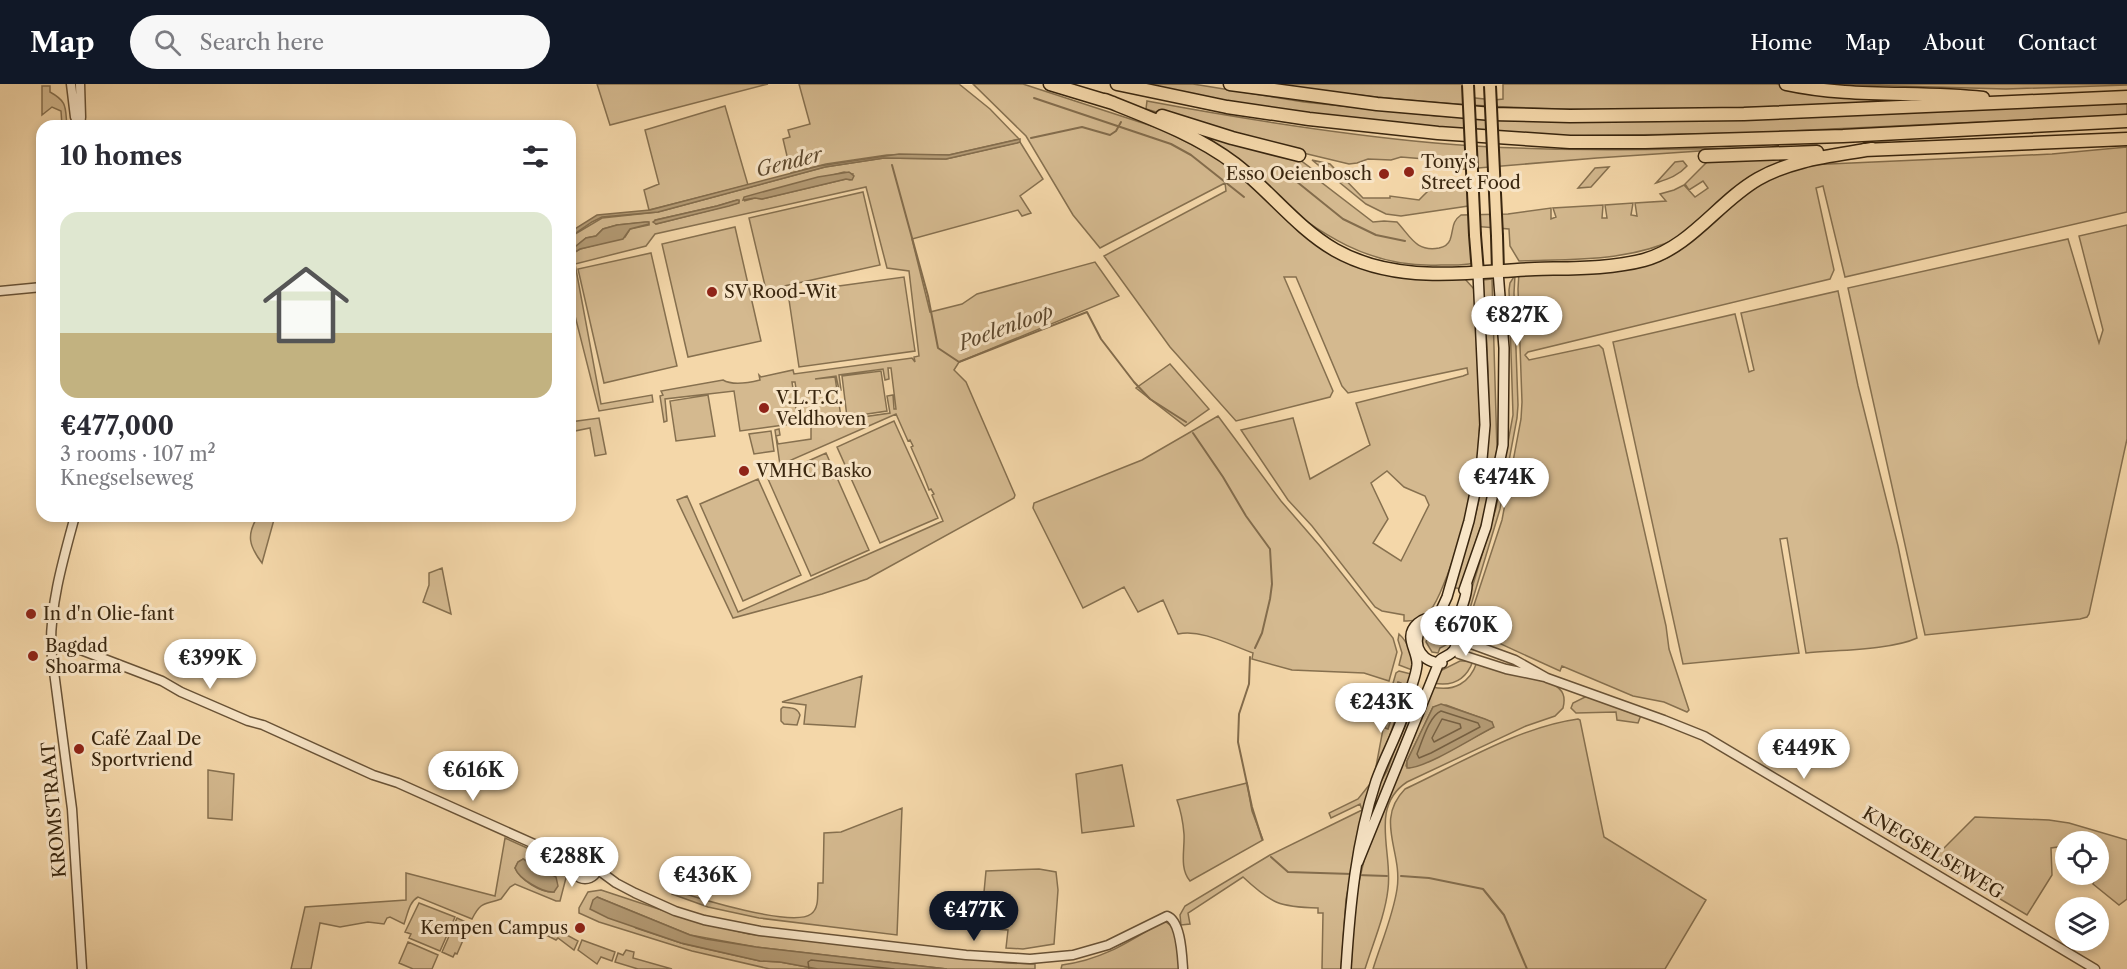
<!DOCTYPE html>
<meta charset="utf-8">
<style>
body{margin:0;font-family:"Libre Caslon Text",serif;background:#f7f7f7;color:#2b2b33;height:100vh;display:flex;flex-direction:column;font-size:22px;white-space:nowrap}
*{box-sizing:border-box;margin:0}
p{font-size:20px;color:#7c7c81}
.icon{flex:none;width:33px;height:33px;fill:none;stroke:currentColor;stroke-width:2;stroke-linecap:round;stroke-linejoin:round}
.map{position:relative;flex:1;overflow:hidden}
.side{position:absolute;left:36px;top:36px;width:540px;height:402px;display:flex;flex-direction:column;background:#fff;border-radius:18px;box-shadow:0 3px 9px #0003}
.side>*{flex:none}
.buttons{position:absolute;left:2055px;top:747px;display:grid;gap:12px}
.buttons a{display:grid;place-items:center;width:54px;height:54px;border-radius:50%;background:#fff;box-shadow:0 3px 9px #0003;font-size:30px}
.price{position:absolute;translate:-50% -51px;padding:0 14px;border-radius:21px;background:#fff;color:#222;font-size:20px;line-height:39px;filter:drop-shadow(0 2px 3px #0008)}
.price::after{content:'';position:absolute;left:50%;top:36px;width:18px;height:14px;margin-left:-9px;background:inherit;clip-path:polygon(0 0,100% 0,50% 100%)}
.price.current{background:#111827;color:#fff}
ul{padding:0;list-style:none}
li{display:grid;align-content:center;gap:12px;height:318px;padding:0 24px}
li+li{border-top:2px solid #e1e1e2}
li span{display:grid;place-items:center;height:186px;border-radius:18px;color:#555}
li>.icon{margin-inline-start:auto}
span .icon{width:108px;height:108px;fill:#fffc;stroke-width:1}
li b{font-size:26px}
h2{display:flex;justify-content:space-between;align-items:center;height:72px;padding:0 24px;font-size:26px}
header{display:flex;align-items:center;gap:36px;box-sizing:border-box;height:84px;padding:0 30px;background:#111827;color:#fff}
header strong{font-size:28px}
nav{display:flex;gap:33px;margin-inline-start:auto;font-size:21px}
.search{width:420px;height:54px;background:#f7f7f7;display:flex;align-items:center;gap:15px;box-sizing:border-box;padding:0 21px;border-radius:33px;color:#7c7c81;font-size:22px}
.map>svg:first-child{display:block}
.green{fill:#d4b98f;stroke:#86704f;stroke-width:1.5;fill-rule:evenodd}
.water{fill:#b49b75;stroke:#836c4c;stroke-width:1.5}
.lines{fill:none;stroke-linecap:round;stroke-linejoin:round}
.shore{stroke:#766042;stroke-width:1.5}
.stream{stroke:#836c4c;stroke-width:2}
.tertiary-casing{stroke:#685236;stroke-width:11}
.secondary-casing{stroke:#39260f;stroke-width:12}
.primary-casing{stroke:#39260f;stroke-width:14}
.motorway-casing{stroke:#39260f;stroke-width:15}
.tertiary{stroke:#f8e5c7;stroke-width:8}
.secondary{stroke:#f8e5c7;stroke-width:9}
.primary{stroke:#f4d7a9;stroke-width:10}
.motorway{stroke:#f4d7a9;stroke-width:12}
.primary-bridge-casing{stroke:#39260f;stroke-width:14;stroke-linecap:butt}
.primary-bridge{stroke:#f4d7a9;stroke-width:10}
.poi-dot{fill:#8f2418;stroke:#f8e5c7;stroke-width:2}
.labels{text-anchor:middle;stroke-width:6;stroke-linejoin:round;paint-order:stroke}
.poi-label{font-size:18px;fill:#39260f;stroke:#f8e5c7;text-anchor:start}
.street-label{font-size:18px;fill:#39260f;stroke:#f8e5c7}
.water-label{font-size:20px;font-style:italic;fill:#5e492e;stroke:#f8e5c7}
</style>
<header>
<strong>Map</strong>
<div class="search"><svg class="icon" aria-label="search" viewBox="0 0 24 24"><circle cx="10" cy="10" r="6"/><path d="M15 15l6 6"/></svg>Search here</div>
<nav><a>Home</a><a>Map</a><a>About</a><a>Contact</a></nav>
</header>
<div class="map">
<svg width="2127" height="885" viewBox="0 0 2127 885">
<rect width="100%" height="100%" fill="#f4d7a9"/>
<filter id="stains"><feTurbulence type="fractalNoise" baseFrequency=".00333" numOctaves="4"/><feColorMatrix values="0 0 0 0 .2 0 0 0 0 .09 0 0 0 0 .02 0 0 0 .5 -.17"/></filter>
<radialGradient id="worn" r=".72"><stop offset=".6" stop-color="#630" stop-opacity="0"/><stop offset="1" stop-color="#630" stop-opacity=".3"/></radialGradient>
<path class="green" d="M 597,0 L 768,0 L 610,41 Z
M 799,0 L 959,0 L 990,25 L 1019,55 L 949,71 L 887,71 L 826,80 L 791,89 L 783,55 L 790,53 L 788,46 L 810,40 Z
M 973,0 L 1023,0 L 1161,45 L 1203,66 L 1224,79 L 1338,173 L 1465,195 L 1474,205 C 1477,254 1482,305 1479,355 C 1476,402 1464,448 1447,492 C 1438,513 1432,539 1404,537 L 1404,531 L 1382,527 L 1375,523 L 1312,442 L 1288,416 L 1241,346 L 1293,334 L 1310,395 L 1370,361 L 1356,319 L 1463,292 L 1468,290 L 1467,284 L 1348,309 L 1342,302 L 1296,193 L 1284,193 L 1333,307 L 1330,313 L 1236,337 L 1170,263 L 1104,172 L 1226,107 L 1225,99 L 1100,164 L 1073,131 L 1026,52 ZM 1387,387 L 1404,403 L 1425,412 L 1429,421 L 1401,477 L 1373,459 L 1388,435 L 1371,399 Z
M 1139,0 L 1193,0 L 1304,18 L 1438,32 L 1569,38 L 1746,35 L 2127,18 L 2127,31 L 1746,49 L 1569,52 L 1437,45 L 1253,23 Z
M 1272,0 L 1465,0 L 1466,13 L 1494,16 L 1503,15 L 1503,0 L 1776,0 L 1924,16 C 1805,21 1685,28 1566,25 C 1467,23 1369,14 1272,0 Z
M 1825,0 L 2127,0 L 2127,1 L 2006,5 Z
M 42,2 L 50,2 L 50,8 C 68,18 65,23 67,42 L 62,42 L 61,27 L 52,23 L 42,31 Z
M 1147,17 C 1243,35 1338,50 1435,59 C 1538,68 1641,66 1744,64 L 1597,74 L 1454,86 L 1448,84 L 1437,76 L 1401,73 L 1391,76 L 1368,75 L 1357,79 L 1349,80 L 1274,62 L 1146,25 Z
M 725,22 L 748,101 L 649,126 L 644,106 L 659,100 L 645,46 Z
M 1177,40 L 1300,76 L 1320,91 L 1321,98 L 1373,138 L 1384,137 L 1397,138 C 1411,153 1416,168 1439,164 C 1444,163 1448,161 1450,156 C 1454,145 1451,138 1461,131 L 1508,130 L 1551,124 L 1551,135 L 1556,133 L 1553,124 L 1603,121 L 1602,134 L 1607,134 L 1605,121 L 1633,119 L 1631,131 L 1637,132 L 1635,119 L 1666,117 L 1660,110 L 1674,106 L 1684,101 L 1695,113 L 1708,104 L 1703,97 L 1689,106 L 1685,100 L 1709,76 L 1804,71 C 1779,82 1749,92 1727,110 C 1711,123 1698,143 1680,153 C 1630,178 1573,175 1519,177 L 1510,162 L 1509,145 L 1472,142 L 1473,179 C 1463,182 1452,181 1441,181 C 1366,185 1318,147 1261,104 C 1233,82 1205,61 1177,40 Z
M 1020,58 L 1043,95 L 1020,112 L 1031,129 L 1022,132 L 1018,126 L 912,155 L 930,228 L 962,220 L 977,210 L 1095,178 L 1119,212 L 959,278 L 954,286 L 966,298 L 1015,411 L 1014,414 L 867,495 L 822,510 L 733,534 L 677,416 L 687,412 L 738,528 L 943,437 L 932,411 L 934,410 L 931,405 L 929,406 C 924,392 917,377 911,363 L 913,362 L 910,356 L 908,357 L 896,330 L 780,381 L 775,346 L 779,345 L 780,351 L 776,352 L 778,360 L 811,355 L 811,342 L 800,342 L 890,329 L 887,312 L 893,311 L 894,325 L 896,325 L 891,284 L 888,284 L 889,295 L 885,296 L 883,285 L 839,291 L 841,306 L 839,306 L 836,292 L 815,295 L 835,293 L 841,333 L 801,339 L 795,298 L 792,298 L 798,339 L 740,347 L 734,307 L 665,315 L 667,337 L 664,338 L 660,312 L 663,311 L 661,307 L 723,296 C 733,302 748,299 760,296 L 759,291 L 761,293 L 793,286 L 794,290 L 912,274 L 915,278 L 914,273 L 919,272 L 909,187 L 887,184 L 866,103 L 655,150 L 646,162 L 575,180 L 601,320 L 652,311 L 653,318 L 599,327 L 570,212 L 570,171 L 580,165 L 625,153 L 630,145 L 649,141 L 648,138 L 617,141 L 603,145 L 596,152 L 586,154 L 570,167 L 570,153 L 602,134 L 658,128 L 825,83 L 884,74 L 946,75 ZM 844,88 L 853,90 L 850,96 L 846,95 L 762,115 L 755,114 L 744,117 L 756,111 ZM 737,116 L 739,117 L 738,119 L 656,140 L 655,136 L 717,122 Z
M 2127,63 L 2127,128 L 1845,193 L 1823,102 L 1816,104 L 1834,186 L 1830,195 L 1528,268 L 1525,271 L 1529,276 L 1599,261 L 1603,265 L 1666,542 L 1669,565 L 1689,626 L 1687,628 L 1664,618 L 1633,612 L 1562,582 L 1560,587 L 1479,550 L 1472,541 L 1473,524 L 1502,436 L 1521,335 L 1522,318 L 1518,205 L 1519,188 L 1645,182 L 1667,174 L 1681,165 L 1739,112 L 1785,87 L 1807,81 L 2052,70 Z
M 1312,76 L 1330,80 L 1363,114 L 1390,114 L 1390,112 L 1419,116 C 1447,86 1448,95 1479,114 L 1475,121 L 1401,132 L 1386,130 L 1366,120 Z
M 1683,77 L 1687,82 C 1678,92 1668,95 1656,99 L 1675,78 Z
M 1609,83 L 1591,103 L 1578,104 L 1595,84 Z
M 863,108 L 880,181 L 766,206 L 749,134 Z
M 2127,141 L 2127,355 L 2089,530 L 2087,533 L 2080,535 L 1925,551 L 1848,204 L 2068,155 L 2099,259 L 2103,246 L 2079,152 Z
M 735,143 L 761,257 L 688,273 L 662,160 Z
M 651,169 L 677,282 L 604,299 L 578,185 Z
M 1515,191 L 1514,209 L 1518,321 L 1517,334 L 1500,425 L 1468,531 L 1470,546 L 1480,556 L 1480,559 L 1466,549 L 1463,534 L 1496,424 L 1513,331 L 1509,206 L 1510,199 Z
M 904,193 L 915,267 L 799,283 L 788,209 Z
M 1492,195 L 1497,366 L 1487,424 L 1460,505 L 1453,503 C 1467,464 1479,425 1485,383 C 1493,321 1486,258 1483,196 Z
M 1838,207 L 1858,302 L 1898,462 L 1917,554 C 1892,566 1835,566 1806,569 L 1787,454 L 1780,455 L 1799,569 L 1683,580 L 1613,258 L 1735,230 L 1749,288 L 1754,286 L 1741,229 Z
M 1170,280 L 1209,325 L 1185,342 L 1136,304 Z
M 881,287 L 887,327 L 847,333 L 842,292 Z
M 708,311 L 715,352 L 676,357 L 670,317 Z
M 1218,332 L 1281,417 L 1320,462 L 1393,554 L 1397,568 L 1389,597 L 1364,589 L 1292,586 L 1252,575 L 1253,569 C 1230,561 1202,545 1178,550 L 1163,516 L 1138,528 L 1124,503 L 1083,524 L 1033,424 L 1034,419 L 1142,376 Z
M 599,334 L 606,370 L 595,372 L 590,344 L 570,348 L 570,338 Z
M 894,337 L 938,434 L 880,459 L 837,363 Z
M 771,347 L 774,367 L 754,370 L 749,350 Z
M 826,369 L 869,466 L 811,492 L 768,395 Z
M 758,395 L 801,491 L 743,517 L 700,420 Z
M 258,432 L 275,432 L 262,479 C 249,462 246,451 258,432 Z
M 442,484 L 451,530 L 423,518 L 429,501 L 429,489 Z
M 1438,544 L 1446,549 L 1448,557 L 1446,561 L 1440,564 L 1438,569 L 1432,568 L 1426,558 L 1428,552 L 1436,549 Z
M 1399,550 C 1409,559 1413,573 1412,586 L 1399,581 L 1402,569 L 1398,556 Z
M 1460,577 L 1473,577 C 1466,596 1453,603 1433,599 L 1440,587 Z
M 1477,578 L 1553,600 C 1563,606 1566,612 1563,624 L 1555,632 L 1526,642 L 1407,698 C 1369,723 1393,768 1388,805 C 1385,832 1373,859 1365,885 L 1351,885 L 1353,840 L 1356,810 L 1367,764 L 1432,603 C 1454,608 1470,599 1477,578 ZM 1446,621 L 1492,638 L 1493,643 L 1434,675 L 1409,684 L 1406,682 L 1407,677 L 1433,623 Z
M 1399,587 L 1411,590 L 1374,697 L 1358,758 L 1346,815 L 1341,885 L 1322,885 L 1323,829 L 1318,829 L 1318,824 C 1279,823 1272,820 1243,793 L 1188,829 L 1190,840 L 1181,841 L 1180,831 L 1185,822 L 1270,771 L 1362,726 L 1360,720 L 1331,734 L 1329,729 L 1358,715 L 1370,700 L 1375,688 L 1389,613 L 1396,589 Z
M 862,592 L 855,643 L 804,640 L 806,621 L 782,618 Z
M 1416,607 L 1423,610 L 1363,762 L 1377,704 L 1387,687 Z
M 1587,612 L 1641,631 L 1638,639 L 1617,636 L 1616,628 L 1576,629 L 1571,624 L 1573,619 Z
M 783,623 C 791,624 797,623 800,631 L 797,641 L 784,640 L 781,637 L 781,625 Z
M 1578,635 L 1580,636 L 1604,753 L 1706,816 L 1665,885 L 1373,885 C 1381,859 1393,832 1397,805 C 1403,767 1374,737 1405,705 C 1459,680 1519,643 1578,635 Z
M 1122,681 L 1134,742 L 1082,749 L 1076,690 Z
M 208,686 L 234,690 L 232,736 L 208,734 Z
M 1247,699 L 1252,727 L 1263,756 L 1190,797 C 1179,784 1185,765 1184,750 C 1183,738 1181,727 1177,716 Z
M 902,724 L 897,851 L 759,834 L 708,823 L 672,810 L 674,806 C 697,814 793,844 811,830 C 820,824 817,809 818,799 L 823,799 L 824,749 L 841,748 Z
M 1975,733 L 2049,736 L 2069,739 L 2127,756 L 2127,815 L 2119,821 L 2093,800 L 2096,791 L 2098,790 L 2104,761 L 2098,758 L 2066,758 L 2065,762 L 2051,764 L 2052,791 L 2027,831 L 1933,775 Z
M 505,754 L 536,768 L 565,786 L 567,790 L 560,817 L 556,817 L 515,800 L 510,803 L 501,815 C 484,821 481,817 472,835 L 418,813 C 409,818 408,829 404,840 L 390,833 L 387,834 L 384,840 L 368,838 L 340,843 L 320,839 L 311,885 L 291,885 L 305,823 L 406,816 L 406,789 L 495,812 ZM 523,775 L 554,791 L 554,808 C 541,809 520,796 515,784 L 518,778 Z
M 1039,785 L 1056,788 L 1058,806 L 1054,860 L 1023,865 L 1006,864 L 1008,846 L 996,845 L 996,831 L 982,829 L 986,787 Z
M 601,806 L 698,838 L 749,850 L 1007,879 L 1033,880 L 1035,880 L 1035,885 L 947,885 L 756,863 L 690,851 L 597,813 L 636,844 L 684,860 L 760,877 L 780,878 L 818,885 L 770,885 L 692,867 L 599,838 L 579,829 L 579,824 L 588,808 Z
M 419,819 L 455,833 L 440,867 L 409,854 L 411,850 L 405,848 Z
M 457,834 L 470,840 L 457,870 L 455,869 L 453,873 L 442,868 Z
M 1166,838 L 1174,844 L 1180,885 L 1061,885 L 1062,881 C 1101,876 1127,859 1160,839 Z
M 554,844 L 578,857 L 574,866 L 558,854 L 556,856 L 546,851 Z
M 582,856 L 615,868 L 612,877 L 601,873 L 597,880 L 578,866 Z
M 408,858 L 438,871 L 432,885 L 413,885 L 399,879 Z
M 626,866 L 634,868 L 633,874 L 672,885 L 638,885 L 615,878 L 618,869 L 623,871 Z"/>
<path class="water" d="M 1020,55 L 1020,58 L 1017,59 L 946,75 L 884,74 L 825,83 L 658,128 L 602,133 L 592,138 L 570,153 L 570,149 L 573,146 L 597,131 L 650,126 L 819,82 L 899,70 L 949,71 Z
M 849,88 L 854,92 L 852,96 L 846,95 L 762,115 L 755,114 L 743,116 L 744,113 L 818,93 Z
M 737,116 L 739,116 L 739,119 L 729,122 L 656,140 L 653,138 L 656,136 L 717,122 Z
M 645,138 L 649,138 L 649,140 L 630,145 L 623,155 L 580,165 L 570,171 L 570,167 L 586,154 L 596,152 L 603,145 L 617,141 Z
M 1398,598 L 1401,599 L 1397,618 L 1388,645 L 1385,644 L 1392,613 Z
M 1441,620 L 1485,635 L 1492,638 L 1494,643 C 1475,652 1425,685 1407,684 L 1407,677 L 1433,623 Z
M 523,775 L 556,793 L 558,802 L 554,808 C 543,809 519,795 515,784 L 518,778 Z
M 597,813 L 690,851 L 706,855 L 756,863 L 947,885 L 818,885 L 780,878 L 760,877 L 681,859 L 608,834 L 590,825 L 593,816 Z"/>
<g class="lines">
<path class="shore" d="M 1441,627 L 1478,639 L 1480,643 L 1431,669 L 1419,674 L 1417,670 C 1422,658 1429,632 1441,627 Z
M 1442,635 L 1460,640 L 1461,644 L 1434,658 L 1432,654 Z
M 809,885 L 808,878 L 811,876 L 894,885"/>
<path class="stream" d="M 1034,14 L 1171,60 L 1191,71 L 1244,113
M 1031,54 L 1082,43 L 1110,51 L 1116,47 L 1121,38
M 892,81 L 928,212 L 938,264 L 959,278 L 1087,228 L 1101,255 L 1134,298 L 1150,315 L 1186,338
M 1281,85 L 1343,135 L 1376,151 L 1405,157
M 1193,349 L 1223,393 L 1246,432 L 1270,465 L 1272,500 L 1270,515 L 1262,549 L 1255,564
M 1250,573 L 1249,600 L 1239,630 L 1238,658 L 1252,723 L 1262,755
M 1271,773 L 1288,788 L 1352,790
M 1357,791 L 1387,792
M 1401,792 L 1429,794 L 1483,805 L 1504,831 L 1527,885"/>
<g class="tertiary-casing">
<path id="tertiary" d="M 71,0 L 75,33 L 79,42
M 80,42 L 81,33 L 80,0
M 0,207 L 42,203
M 75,432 C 63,476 50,520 51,565 L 72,725 L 82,885
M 1463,557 L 1515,576 L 1547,594 L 1664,636 L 1704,652 L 2095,885
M 51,565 L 73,563 L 162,597 L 181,608 L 248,637 L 263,641 L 373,691 L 398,699 L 552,768 L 572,780
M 1459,570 L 1506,585 L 1545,593
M572 782a13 13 0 1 1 26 0a13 13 0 1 1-26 0Z
M 597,785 L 616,799 L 635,809 L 675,827 L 704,836 L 760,847 L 966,871 L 1030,875 L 1073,871 L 1108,861 L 1167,832 C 1181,837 1182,871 1183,885"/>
</g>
<g class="secondary-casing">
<path id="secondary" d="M 1464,506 L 1486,443 L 1503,361 L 1504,264 L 1498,187
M 1460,567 C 1466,553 1458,547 1459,534 C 1461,523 1467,513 1467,501
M 1442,579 C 1423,579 1412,563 1420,546 L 1436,537 L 1447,513 L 1469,437 L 1482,375 L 1485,341 L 1478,189
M 1346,885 C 1350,822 1356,758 1376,697 C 1386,669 1403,641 1409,612 C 1411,602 1416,592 1417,581 C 1418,566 1402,553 1418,539 C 1436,524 1468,544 1454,566 C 1450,572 1444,572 1440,576 L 1358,778"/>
</g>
<g class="primary-casing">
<path id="primary" d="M 1475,151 L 1478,189
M 1497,152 L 1498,187"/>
</g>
<g class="motorway-casing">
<path id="motorway" d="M 1050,0 L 1113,19
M 1117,0 L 1227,23 L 1309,35 L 1438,49 L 1570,58 L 1645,58 L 1843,52 L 2127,37
M 1230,0 L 1377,20 L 1492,30 L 1570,32 L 1744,30 L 2127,13
M 1786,0 C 1850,14 1918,7 1983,14
M 1105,16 C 1150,34 1197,51 1235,80 C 1270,107 1297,144 1335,166 C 1397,201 1468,188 1535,185 C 1571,184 1610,185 1644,176 C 1691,163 1718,118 1758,95 C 1793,75 1833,72 1872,65
M 1162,32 L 1232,54 L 1299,71
M 1864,66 L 2127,55
M 1705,72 L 1817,68"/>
</g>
<use href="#tertiary" class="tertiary"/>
<use href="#secondary" class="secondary"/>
<use href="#primary" class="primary"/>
<use href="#motorway" class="motorway"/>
<g class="primary-bridge-casing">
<path id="primary-bridge" d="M 1468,1 L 1475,151
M 1490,2 L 1497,152"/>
</g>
<use href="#primary-bridge" class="primary-bridge"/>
</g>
<g class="poi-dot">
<circle cx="1409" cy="88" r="6"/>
<circle cx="1384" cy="90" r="6"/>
<circle cx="712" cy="208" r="6"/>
<circle cx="764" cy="324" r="6"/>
<circle cx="744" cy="387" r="6"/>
<circle cx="31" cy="530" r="6"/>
<circle cx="33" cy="572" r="6"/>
<circle cx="79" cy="665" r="6"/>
<circle cx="580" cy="844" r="6"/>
</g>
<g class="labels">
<g class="poi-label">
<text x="1421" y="84">Tony's<tspan x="1421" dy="21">Street Food</tspan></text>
<text x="1372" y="96" text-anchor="end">Esso Oeienbosch</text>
<text x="724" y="214">SV Rood-Wit</text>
<text x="776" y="320">V.L.T.C.<tspan x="776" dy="21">Veldhoven</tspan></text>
<text x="756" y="393">VMHC Basko</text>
<text x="43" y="536">In d'n Olie-fant</text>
<text x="45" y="568">Bagdad<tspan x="45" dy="21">Shoarma</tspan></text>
<text x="91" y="661">Café Zaal De<tspan x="91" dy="21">Sportvriend</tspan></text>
<text x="568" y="850" text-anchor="end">Kempen Campus</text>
</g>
<g class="street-label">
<text transform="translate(54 726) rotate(-95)" y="6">KROMSTRAAT</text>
<text transform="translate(1933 769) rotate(31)" y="6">KNEGSELSEWEG</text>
</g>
<g class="water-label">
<text transform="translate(789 78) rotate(-14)" y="7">Gender</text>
<text transform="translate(1006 243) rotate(-20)" y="7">Poelenloop</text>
</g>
</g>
<rect width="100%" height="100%" filter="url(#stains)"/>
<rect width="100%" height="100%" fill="url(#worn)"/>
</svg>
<div class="buttons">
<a><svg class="icon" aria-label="locate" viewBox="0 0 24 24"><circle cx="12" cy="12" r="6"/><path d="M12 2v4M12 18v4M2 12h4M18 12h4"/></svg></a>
<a><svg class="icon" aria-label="layers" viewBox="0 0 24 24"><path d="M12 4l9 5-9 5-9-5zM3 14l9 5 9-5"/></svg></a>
</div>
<b class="price" style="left:1517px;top:263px">€827K</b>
<b class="price" style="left:1504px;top:425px">€474K</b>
<b class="price" style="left:1466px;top:573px">€670K</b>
<b class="price" style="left:210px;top:606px">€399K</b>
<b class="price" style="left:1381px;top:650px">€243K</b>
<b class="price" style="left:1804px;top:696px">€449K</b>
<b class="price" style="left:473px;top:718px">€616K</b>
<b class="price" style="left:572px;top:804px">€288K</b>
<b class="price" style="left:705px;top:823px">€436K</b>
<b class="price current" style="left:974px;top:858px">€477K</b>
<section class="side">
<h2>10 homes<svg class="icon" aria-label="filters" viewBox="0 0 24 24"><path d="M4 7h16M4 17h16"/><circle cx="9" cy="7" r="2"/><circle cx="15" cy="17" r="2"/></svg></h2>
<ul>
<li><span style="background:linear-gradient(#dfe7d0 65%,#c2b280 0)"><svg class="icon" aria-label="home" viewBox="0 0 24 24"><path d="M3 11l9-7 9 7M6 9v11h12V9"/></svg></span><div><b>€477,000</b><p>3 rooms · 107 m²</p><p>Knegselseweg</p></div></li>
</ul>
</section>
</div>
